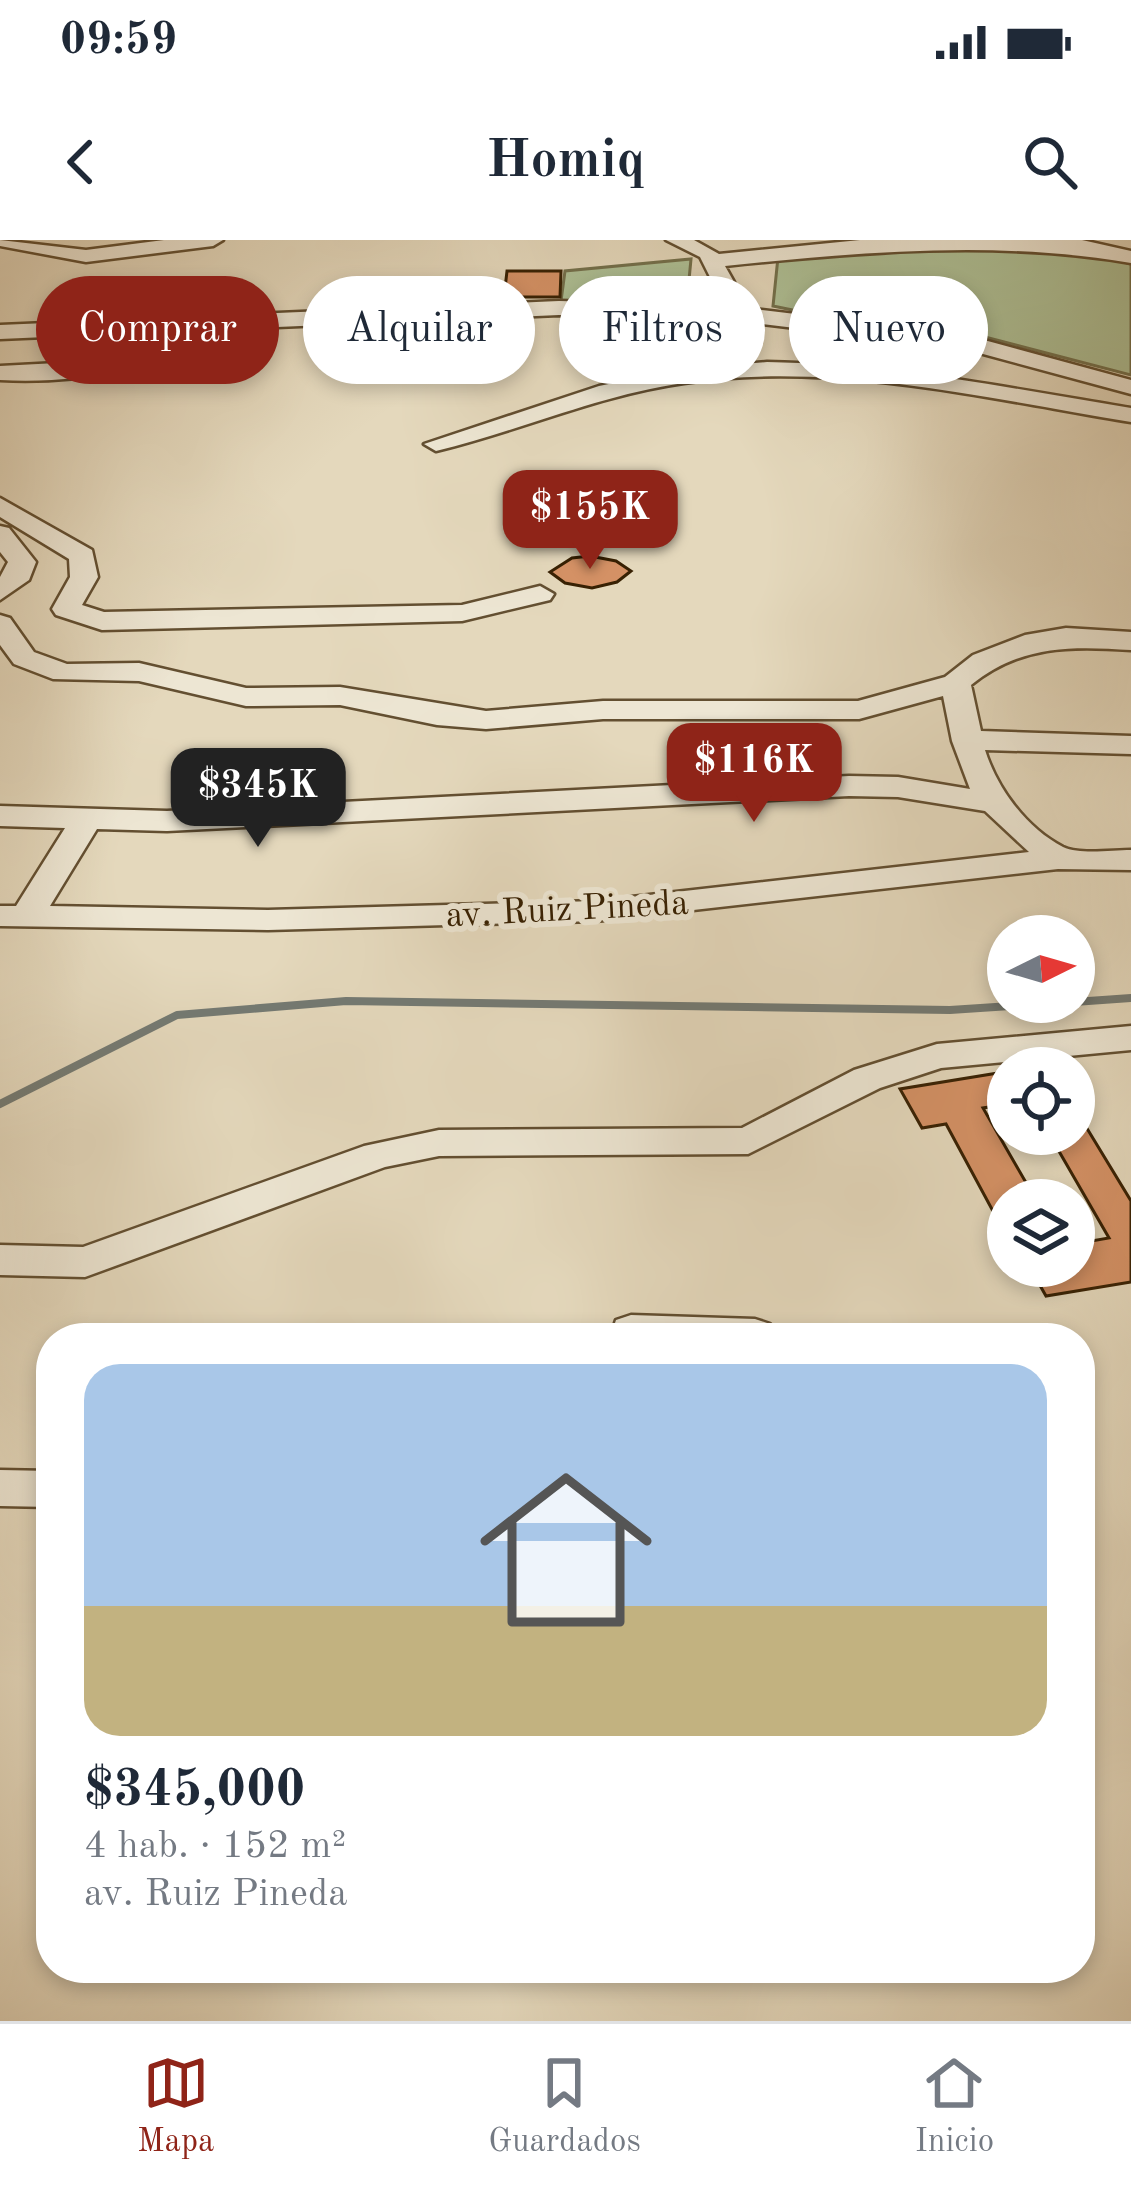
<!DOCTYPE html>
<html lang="es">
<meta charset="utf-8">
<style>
body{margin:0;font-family:"Old Standard TT",serif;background:#f2f2f3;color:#1f2937;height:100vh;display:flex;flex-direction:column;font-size:45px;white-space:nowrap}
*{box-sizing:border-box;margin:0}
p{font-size:39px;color:#747a83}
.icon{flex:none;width:66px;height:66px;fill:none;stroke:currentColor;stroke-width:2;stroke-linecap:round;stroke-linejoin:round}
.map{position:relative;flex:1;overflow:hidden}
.panel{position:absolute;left:36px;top:1083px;width:1059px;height:660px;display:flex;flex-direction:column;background:#fff;border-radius:48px;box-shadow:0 6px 18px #0003}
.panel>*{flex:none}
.guide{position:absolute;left:36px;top:36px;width:1059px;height:108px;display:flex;gap:24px}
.needle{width:78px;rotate:85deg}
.tools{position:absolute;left:987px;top:675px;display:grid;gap:24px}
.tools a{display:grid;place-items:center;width:108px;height:108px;border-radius:50%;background:#fff;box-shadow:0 6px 18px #0003;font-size:60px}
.price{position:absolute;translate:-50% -102px;padding:0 27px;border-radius:24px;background:#8f2418;color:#fff;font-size:39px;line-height:78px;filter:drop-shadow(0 3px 6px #0008)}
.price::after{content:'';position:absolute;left:50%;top:72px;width:36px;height:27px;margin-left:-18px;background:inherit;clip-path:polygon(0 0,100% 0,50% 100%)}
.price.current{background:#222;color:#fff}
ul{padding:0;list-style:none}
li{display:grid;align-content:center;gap:24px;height:636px;padding:0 48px}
li span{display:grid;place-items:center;height:372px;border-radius:36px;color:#555}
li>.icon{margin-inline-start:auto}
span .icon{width:216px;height:216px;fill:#fffc;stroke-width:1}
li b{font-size:51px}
.tag{padding:0 42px;border-radius:54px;background:#fff;box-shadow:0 6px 18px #0003;font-size:42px;line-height:108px}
.tag.current{background:#8f2418;color:#fff}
.status{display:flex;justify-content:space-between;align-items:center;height:84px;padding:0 60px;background:#fff;direction:ltr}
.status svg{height:33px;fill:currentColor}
header{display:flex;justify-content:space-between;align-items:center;height:156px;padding:0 48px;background:#fff;font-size:54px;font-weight:700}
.tab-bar{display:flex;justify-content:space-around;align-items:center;height:168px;border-top:3px solid #e0e1e3;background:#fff;font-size:33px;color:#747a83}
.tab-bar a{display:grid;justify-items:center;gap:6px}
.tab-bar .current{color:#8f2418}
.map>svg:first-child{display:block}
.green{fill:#aec096;stroke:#73704c;stroke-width:3}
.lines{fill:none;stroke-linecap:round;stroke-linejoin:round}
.stream{stroke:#747a73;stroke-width:8}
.building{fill:#d49165;stroke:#382103;stroke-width:3}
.minor-casing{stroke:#634f31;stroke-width:5}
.minor{fill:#ede6d3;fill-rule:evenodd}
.labels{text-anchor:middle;stroke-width:12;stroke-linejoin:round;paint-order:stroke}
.street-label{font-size:36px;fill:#382103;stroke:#ede6d3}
</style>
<div class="status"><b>09:59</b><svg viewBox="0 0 49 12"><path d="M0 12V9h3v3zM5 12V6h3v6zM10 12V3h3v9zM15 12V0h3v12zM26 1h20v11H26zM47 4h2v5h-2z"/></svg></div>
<header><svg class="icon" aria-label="back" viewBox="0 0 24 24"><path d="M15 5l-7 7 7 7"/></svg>Homiq<svg class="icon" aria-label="search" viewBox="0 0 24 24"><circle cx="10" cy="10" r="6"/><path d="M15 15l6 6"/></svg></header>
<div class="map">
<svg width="1131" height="1781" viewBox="0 0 1131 1781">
<rect width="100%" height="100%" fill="#e4d8bc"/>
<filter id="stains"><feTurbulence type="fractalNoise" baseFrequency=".00167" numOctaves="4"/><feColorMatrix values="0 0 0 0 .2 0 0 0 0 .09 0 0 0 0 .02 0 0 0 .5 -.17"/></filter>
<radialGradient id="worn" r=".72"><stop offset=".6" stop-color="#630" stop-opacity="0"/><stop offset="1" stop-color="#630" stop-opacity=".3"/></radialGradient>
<path class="green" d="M 873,7 L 1079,9 L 1131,24 L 1131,135 L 958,90 L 851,82 L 773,66 L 778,17 Z
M 691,19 L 687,61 L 561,61 L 565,31 Z
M 279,527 L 275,556 L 190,557 L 196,528 Z"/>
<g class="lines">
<path class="stream" d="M 1074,762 L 1131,758
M 0,864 L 177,775 L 346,761 L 950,770 L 1072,762"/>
</g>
<path class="building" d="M 507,31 L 561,31 L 560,57 L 504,57 Z
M 590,316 L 616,321 L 631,331 L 617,342 L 592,348 L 565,343 L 550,332 L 572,318 Z
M 998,833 L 1008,864 L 983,868 L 1036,960 L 1008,960 L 1008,999 L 946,884 L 922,888 L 900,849 Z
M 1074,867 L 1131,961 L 1131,1042 L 1046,1056 L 1029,1026 L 1074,1026 L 1074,1004 L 1109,998 L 1049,894 L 1074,894 Z"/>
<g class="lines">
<g class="minor-casing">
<path id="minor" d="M 0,0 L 86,10 L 164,0 L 223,0 L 213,6 L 86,22 L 0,6 Z
M 666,0 L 694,0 L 719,14 L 860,0 L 1082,0 L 1131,11 L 1131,23 C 998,0 860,12 725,26 L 734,42 L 723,48 L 715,47 L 700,17 Z
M 559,61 L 720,65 L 962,94 L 1131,140 L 1131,154 L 961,108 L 720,79 L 559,75 L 230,89 L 229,97 C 154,129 81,144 0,140 L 0,126 L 114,120 L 207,90 L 0,99 L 0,85 Z
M 767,122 C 890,124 1010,148 1131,168 L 1131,182 C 984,158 833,121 684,143 C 598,155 520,191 436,211 L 424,204 L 599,146 L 683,129 Z
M 0,258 L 92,310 L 98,337 L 82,365 L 104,372 L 462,365 L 540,346 L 554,354 L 550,360 L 462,381 L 102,390 L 56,375 L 52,369 L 70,337 L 69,319 L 0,277 Z
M 0,286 L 9,288 L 36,322 L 29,340 L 0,360 L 0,337 L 8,322 L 0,312 Z
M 0,375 L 10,378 L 34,412 L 67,424 L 139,423 L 246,448 L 340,447 L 486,471 L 603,461 L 858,461 L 945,437 L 973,415 L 1025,395 L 1066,388 L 1131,392 L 1131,410 C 1070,406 1021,405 971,445 L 981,491 L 1131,496 L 1131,514 L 985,510 C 997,548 1026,588 1063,607 C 1080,615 1112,610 1131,610 L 1131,630 L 1058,629 L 596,681 L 268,690 L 0,686 L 0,666 L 16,666 L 65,588 L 0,586 L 0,566 L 167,571 L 849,536 L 898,537 L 970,549 L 952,501 L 943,456 L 859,479 L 603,479 L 486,489 L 437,485 L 340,465 L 246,466 L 139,441 L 53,439 L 14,424 L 0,405 ZM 849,556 L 898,557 L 985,571 L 1029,612 L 596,661 L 268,670 L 50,666 L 97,589 L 167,591 Z
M 1131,786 L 1131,810 L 941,828 L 880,848 L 748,914 L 439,916 L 385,927 L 85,1037 L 0,1035 L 0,1005 L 83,1007 L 364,906 L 439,890 L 742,888 L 854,830 L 937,804 Z
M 631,1075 L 755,1079 L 770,1084 L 777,1095 L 610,1098 L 616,1080 Z
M 0,1230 L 51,1231 L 51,1267 L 0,1266 Z"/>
</g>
<use href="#minor" class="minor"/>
</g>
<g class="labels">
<g class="street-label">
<text transform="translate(567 667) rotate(-3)" y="13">av. Ruiz Pineda</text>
</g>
</g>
<rect width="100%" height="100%" filter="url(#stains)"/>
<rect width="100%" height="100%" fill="url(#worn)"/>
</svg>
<div class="tools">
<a><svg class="needle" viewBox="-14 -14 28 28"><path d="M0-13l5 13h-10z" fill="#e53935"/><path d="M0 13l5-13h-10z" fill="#747a83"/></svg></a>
<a><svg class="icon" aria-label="locate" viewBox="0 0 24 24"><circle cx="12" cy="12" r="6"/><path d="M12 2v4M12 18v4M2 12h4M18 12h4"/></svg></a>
<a><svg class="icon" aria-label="layers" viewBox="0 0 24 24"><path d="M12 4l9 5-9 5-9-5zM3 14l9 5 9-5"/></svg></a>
</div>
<b class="price" style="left:590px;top:332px">$155K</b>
<b class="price" style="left:754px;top:585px">$116K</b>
<b class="price current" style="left:258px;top:610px">$345K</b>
<div class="guide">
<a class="tag current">Comprar</a>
<a class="tag">Alquilar</a>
<a class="tag">Filtros</a>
<a class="tag">Nuevo</a>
</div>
<section class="panel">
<ul>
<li><span style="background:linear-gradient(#a9c7e8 65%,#c2b280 0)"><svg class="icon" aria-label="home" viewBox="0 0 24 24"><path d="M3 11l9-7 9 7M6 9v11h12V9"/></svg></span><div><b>$345,000</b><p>4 hab. · 152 m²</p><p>av. Ruiz Pineda</p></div></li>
</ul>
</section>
</div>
<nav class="tab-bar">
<a class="current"><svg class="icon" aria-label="map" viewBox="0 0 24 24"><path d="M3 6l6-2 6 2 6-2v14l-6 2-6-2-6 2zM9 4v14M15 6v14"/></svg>Mapa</a>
<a><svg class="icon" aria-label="saved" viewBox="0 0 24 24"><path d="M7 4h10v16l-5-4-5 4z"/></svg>Guardados</a>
<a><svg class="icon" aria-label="home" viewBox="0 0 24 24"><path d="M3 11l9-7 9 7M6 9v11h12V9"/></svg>Inicio</a>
</nav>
